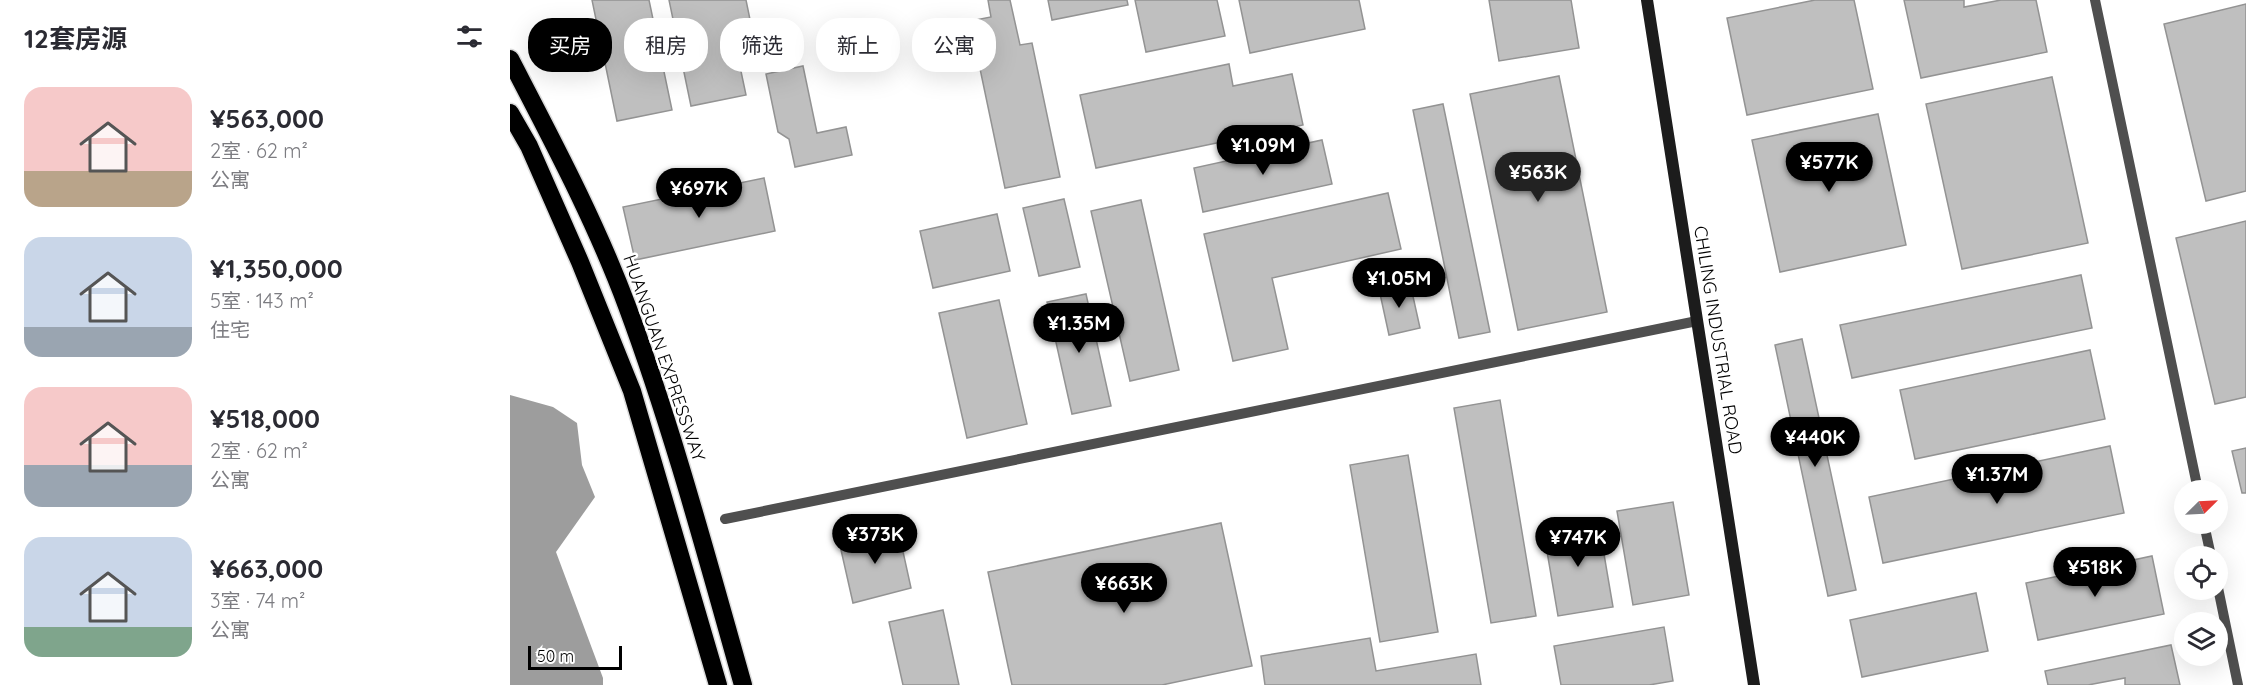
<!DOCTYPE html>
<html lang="zh">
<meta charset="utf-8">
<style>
body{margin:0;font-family:Quicksand,"Noto Sans SC",sans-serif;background:#f2f2f3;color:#2b2b33;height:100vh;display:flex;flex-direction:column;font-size:22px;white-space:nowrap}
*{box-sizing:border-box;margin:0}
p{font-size:20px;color:#7c7c81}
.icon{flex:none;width:33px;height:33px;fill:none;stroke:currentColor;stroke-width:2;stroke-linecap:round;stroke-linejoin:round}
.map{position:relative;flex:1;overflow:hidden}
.sheet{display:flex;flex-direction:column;background:#fff;width:510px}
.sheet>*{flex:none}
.banner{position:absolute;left:18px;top:18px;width:570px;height:54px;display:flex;gap:12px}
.needle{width:39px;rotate:66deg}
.buttons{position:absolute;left:1664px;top:480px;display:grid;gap:12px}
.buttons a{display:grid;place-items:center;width:54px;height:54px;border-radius:50%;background:#fff;box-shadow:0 6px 24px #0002;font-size:30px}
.scale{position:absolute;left:18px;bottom:15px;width:94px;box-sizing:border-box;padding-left:6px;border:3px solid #000;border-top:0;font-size:16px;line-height:21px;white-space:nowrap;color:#000;-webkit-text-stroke:4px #fff;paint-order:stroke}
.price{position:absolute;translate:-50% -51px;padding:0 14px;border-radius:21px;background:#000;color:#fff;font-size:20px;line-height:39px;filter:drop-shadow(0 2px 3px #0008)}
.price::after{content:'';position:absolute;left:50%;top:36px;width:18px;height:14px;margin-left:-9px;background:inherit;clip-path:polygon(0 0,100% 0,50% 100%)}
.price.selected{background:#222;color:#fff}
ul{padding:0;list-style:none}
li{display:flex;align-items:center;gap:18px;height:150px;padding:0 24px}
li span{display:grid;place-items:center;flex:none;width:168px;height:120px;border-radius:18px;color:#555}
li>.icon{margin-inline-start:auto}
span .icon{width:72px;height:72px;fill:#fffc;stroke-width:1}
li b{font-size:26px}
h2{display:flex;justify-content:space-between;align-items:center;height:72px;padding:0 24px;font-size:26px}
.pill{padding:0 21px;border-radius:24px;background:#fff;box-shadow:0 6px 24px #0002;font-size:21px;line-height:54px}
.pill.selected{background:#000;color:#fff}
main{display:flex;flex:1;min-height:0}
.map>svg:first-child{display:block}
.water{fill:#9d9d9d}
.building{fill:#bfbfbf;stroke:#939393;stroke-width:1.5}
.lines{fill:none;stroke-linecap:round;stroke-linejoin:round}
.highway-casing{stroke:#dbdbdb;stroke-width:21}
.street{stroke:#4f4f4f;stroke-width:10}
.secondary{stroke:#1c1c1c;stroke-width:12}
.highway{stroke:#000;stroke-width:18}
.labels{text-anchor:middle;stroke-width:5;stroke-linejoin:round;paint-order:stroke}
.street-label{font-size:18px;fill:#000;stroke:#fff}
</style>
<main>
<section class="sheet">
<h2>12套房源<svg class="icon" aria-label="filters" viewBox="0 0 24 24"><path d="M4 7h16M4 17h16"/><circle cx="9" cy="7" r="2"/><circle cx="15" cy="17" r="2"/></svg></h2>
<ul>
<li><span style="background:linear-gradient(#f6c9c9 70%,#b9a48a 0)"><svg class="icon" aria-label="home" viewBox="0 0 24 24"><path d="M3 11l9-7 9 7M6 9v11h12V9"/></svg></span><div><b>¥563,000</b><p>2室 · 62 m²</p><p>公寓</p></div></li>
<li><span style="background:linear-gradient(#c9d6e8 75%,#9aa5b1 0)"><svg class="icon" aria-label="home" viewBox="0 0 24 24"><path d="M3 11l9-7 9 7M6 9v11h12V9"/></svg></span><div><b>¥1,350,000</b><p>5室 · 143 m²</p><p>住宅</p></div></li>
<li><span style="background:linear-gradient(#f6c9c9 65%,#9aa5b1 0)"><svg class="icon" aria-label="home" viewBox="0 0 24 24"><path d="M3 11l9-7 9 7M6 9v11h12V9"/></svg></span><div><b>¥518,000</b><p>2室 · 62 m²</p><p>公寓</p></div></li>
<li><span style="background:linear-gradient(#c9d6e8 75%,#7fa58c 0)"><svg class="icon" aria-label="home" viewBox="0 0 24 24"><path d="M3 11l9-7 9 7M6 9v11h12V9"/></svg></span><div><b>¥663,000</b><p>3室 · 74 m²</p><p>公寓</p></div></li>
</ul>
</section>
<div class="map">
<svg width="1736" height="685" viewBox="0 0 1736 685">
<rect width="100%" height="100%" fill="#fff"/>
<path class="water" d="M 0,395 L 43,407 L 67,423 L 72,465 L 85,497 L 46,552 L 93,678 L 93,685 L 0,685 Z"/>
<path class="building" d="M 82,0 L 139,0 L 162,110 L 107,121 Z
M 159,0 L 236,0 L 244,39 L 225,43 L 236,95 L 181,106 Z
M 478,0 L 500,0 L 510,45 L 522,43 L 550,177 L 495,188 L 464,40 L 454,42 L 450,23 L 481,17 Z
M 538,0 L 617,0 L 618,5 L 542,20 Z
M 625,0 L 707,0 L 715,36 L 636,52 Z
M 729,0 L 849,0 L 855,29 L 740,53 Z
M 979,0 L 1061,0 L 1069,48 L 989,61 Z
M 1305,0 L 1344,0 L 1363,89 L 1237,115 L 1217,18 Z
M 1394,0 L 1454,0 L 1454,7 L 1491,0 L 1526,0 L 1537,52 L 1411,78 Z
M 1736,4 L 1736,191 L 1696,201 L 1654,24 Z
M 719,64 L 723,86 L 782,74 L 793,125 L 586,168 L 570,95 Z
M 293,66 L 307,133 L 336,127 L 342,155 L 285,167 L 279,139 L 268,132 L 256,74 Z
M 1049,76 L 1097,312 L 1008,330 L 960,94 Z
M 1542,77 L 1578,243 L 1452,269 L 1416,104 Z
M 933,104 L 980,332 L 949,338 L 903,110 Z
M 1368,114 L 1396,245 L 1270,272 L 1242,140 Z
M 812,140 L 822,184 L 693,212 L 684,168 Z
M 254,178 L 265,231 L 125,260 L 113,207 Z
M 878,193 L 891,249 L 762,278 L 778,349 L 723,361 L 694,234 Z
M 554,199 L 570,267 L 529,276 L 513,208 Z
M 631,200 L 669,370 L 620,381 L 581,211 Z
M 487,214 L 500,271 L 423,288 L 410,231 Z
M 1736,221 L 1736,397 L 1705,404 L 1666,238 Z
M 1571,275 L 1582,328 L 1342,378 L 1330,325 Z
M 900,283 L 910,328 L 879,335 L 869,289 Z
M 576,294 L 601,406 L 562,414 L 537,302 Z
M 489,300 L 517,424 L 457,438 L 429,313 Z
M 1292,339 L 1346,590 L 1318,596 L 1265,345 Z
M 1580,350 L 1595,419 L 1405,459 L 1390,390 Z
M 990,400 L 1026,616 L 981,623 L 944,408 Z
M 1600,446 L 1614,513 L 1373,563 L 1359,497 Z
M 1736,448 L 1736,493 L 1732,493 L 1722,451 Z
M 898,455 L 928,632 L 870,642 L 840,465 Z
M 1163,502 L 1179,595 L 1123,605 L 1107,511 Z
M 1088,519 L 1103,607 L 1048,616 L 1033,528 Z
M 711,523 L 742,666 L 652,685 L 502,685 L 478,572 Z
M 388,529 L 401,588 L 343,603 L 329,541 Z
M 1642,556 L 1654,614 L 1528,640 L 1516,583 Z
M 1466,593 L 1478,651 L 1352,677 L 1340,620 Z
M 433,610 L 449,685 L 393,685 L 379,622 Z
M 1154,627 L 1163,681 L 1139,685 L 1051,685 L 1044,646 Z
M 860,638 L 866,671 L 966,654 L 971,685 L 755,685 L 751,656 Z
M 1661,645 L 1670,685 L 1615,685 L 1615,678 L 1578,685 L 1538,685 L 1535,671 Z"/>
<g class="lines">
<g class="highway-casing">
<path id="highway" d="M 0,59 C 42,140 85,220 117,306 C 163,430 197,558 233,685
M 0,113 L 19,146 L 70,262 L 122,391 L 208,685"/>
</g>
<path class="street" d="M 1585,0 L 1688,490
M 215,519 L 1187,321
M 1694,524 L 1701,556
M 1707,583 L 1728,685"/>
<path class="secondary" d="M 1137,0 L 1244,685"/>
<use href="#highway" class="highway"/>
</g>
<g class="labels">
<g class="street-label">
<text transform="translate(1208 340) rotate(81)" y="6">CHILING INDUSTRIAL ROAD</text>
<text transform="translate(154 358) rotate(71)" y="6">HUANGUAN EXPRESSWAY</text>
</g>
</g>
</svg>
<div class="buttons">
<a><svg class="needle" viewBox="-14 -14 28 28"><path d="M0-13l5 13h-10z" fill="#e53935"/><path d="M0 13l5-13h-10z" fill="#7c7c81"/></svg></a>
<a><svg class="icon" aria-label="locate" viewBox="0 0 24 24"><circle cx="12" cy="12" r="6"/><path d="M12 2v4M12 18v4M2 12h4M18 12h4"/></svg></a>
<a><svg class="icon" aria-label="layers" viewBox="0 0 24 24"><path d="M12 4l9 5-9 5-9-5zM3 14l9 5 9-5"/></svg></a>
</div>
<div class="scale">50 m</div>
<b class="price" style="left:753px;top:176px">¥1.09M</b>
<b class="price" style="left:1319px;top:193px">¥577K</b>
<b class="price selected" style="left:1028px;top:203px">¥563K</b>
<b class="price" style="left:189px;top:219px">¥697K</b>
<b class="price" style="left:889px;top:309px">¥1.05M</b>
<b class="price" style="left:569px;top:354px">¥1.35M</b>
<b class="price" style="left:1305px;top:468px">¥440K</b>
<b class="price" style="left:1487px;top:505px">¥1.37M</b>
<b class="price" style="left:365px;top:565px">¥373K</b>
<b class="price" style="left:1068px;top:568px">¥747K</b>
<b class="price" style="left:1585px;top:598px">¥518K</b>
<b class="price" style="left:614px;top:614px">¥663K</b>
<div class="banner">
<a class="pill selected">买房</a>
<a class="pill">租房</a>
<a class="pill">筛选</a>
<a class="pill">新上</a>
<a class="pill">公寓</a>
</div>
</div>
</main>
